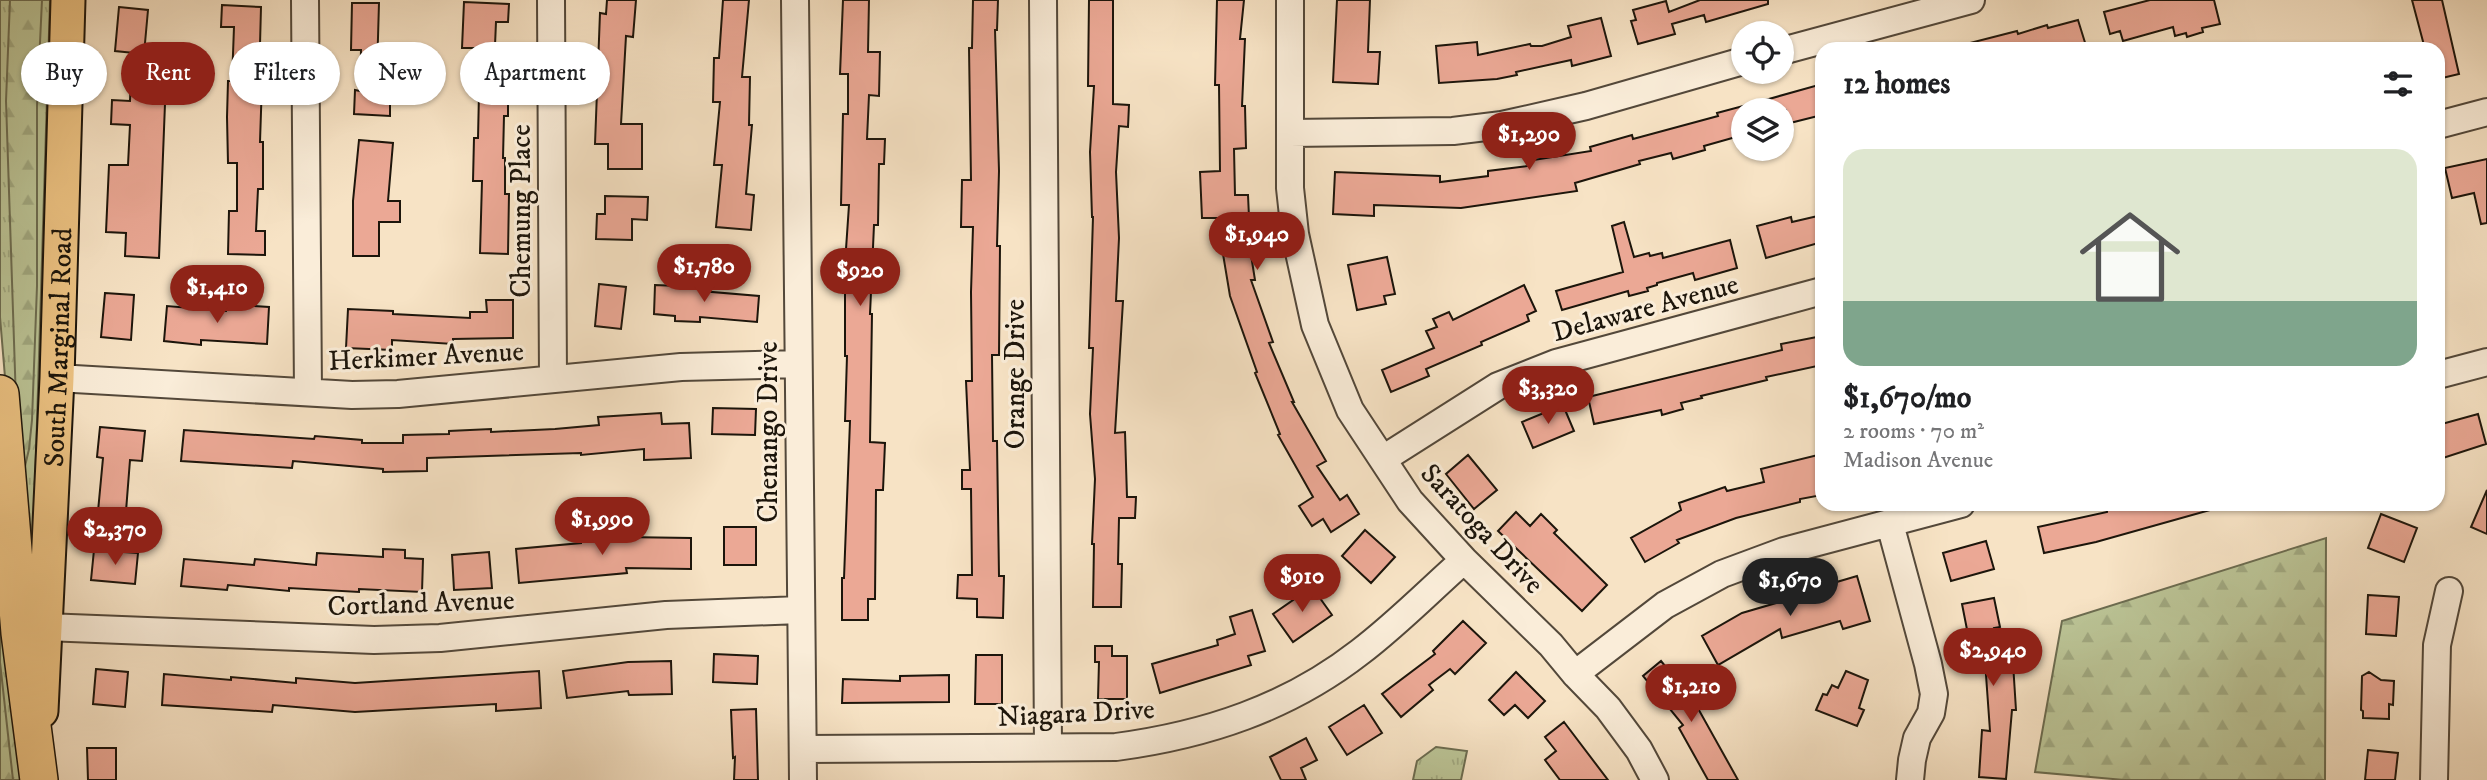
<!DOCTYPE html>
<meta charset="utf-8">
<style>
body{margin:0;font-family:"IM FELL DW Pica",serif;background:#f6f6f6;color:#202124;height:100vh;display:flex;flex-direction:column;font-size:26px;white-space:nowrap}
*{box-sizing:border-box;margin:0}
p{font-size:23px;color:#757577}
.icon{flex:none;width:38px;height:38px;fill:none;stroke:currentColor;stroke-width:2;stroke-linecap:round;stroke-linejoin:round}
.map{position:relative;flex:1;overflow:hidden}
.drawer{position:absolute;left:1815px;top:42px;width:630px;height:469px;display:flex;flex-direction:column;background:#fff;border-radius:21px;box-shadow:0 2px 5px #0004}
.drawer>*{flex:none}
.hud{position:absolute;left:21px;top:42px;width:665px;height:63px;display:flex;gap:14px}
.buttons{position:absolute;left:1731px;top:21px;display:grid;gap:14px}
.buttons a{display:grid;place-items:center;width:63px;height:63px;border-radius:50%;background:#fff;box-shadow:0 2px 5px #0004;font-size:35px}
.price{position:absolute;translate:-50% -60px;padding:0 16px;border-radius:24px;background:#8f2418;color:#fff;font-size:23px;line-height:46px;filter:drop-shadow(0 2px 4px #0008)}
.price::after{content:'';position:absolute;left:50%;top:42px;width:21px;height:16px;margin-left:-10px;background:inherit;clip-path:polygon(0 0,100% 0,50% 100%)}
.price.current{background:#222;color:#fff}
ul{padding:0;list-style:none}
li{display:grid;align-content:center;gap:14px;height:371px;padding:0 28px}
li+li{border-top:2px solid #e0e0e0}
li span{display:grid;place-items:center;height:217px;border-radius:21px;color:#555}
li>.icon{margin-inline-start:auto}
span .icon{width:126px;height:126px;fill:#fffc;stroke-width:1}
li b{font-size:30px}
h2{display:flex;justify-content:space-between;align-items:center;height:84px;padding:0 28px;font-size:30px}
.tag{padding:0 24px;border-radius:32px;background:#fff;box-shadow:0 2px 5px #0004;font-size:24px;line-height:63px}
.tag.current{background:#8f2418;color:#fff}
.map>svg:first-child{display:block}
.grass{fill:url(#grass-tufts);stroke:#6c6c50;stroke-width:2}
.forest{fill:url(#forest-firs);stroke:#6c6c50;stroke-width:2}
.building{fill:#eba895;stroke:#1c150b;stroke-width:2}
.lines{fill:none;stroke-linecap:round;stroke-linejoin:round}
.minor-casing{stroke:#53483a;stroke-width:30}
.major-casing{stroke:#1c150b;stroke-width:37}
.highway-casing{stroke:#1c150b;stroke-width:40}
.minor{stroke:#faedd9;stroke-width:26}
.major{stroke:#ecc282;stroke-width:33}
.highway{stroke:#ecc282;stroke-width:37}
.labels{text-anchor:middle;stroke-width:6;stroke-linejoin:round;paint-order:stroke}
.street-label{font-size:28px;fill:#1c150b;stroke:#faedd9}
</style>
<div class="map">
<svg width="2487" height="780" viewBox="0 0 2487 780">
<defs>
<pattern id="grass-tufts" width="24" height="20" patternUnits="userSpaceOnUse" patternTransform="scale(1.75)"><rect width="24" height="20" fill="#bbc496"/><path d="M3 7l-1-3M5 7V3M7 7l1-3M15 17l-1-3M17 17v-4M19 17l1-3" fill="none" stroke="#a0a880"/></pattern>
<pattern id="forest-firs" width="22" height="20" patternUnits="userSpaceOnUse" patternTransform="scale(1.75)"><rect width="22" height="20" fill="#bbc496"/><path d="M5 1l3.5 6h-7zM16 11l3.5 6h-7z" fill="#a0a880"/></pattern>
</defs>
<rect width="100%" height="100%" fill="#f7e3c5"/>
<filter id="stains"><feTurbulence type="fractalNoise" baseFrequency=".00286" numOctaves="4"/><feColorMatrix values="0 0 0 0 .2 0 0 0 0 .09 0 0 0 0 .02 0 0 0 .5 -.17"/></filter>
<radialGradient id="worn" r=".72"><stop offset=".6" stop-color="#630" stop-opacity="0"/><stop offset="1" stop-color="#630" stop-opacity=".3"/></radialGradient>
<path class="grass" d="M 0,0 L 50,0 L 31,616 L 24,606 L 0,317 Z
M 0,573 L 24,780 L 0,780 Z
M 1436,747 L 1467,751 L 1461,780 L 1413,780 L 1417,761 Z"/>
<path class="forest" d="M 10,0 L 42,0 L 37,106 L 37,286 L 32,420 L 29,449 L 19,492 L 6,101 Z
M 2326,538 L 2325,780 L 2124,780 L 2035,772 L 2062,621 Z
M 0,662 L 13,780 L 0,780 Z"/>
<path class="building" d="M 607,0 L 636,0 L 633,37 L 626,36 L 621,124 L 642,124 L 642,169 L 608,169 L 608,144 L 595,144 L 600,13 L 606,14 Z
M 723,0 L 749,0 L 742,77 L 750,77 L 749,125 L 752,125 L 746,194 L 754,195 L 751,230 L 716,227 L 722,165 L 714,165 L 720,102 L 713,102 L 714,58 L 719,58 Z
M 843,0 L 869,0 L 868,52 L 880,52 L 879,96 L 869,95 L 867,139 L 885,139 L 884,164 L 879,164 L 878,225 L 874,225 L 870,314 L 872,314 L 870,442 L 885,443 L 883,490 L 876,490 L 875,599 L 868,599 L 868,620 L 842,620 L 842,578 L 844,578 L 850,421 L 845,421 L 847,356 L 845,356 L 845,293 L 843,293 L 849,205 L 841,205 L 843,114 L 848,114 L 848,74 L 840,74 Z
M 973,0 L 998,0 L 997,30 L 995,30 L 999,171 L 997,246 L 1000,246 L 999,355 L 992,355 L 993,441 L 997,441 L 999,576 L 1004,576 L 1003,618 L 977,617 L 977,599 L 957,598 L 958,575 L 972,575 L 971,489 L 962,489 L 962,470 L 970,470 L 966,381 L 972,381 L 971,292 L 973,227 L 961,227 L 962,180 L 971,180 L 969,48 L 972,48 Z
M 1089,0 L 1113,0 L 1113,104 L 1129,105 L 1128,127 L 1119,126 L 1116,172 L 1119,238 L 1116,301 L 1123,301 L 1115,433 L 1125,432 L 1127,497 L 1136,497 L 1135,518 L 1119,518 L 1118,564 L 1122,564 L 1121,607 L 1093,607 L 1094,544 L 1092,544 L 1095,479 L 1090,414 L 1093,348 L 1089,348 L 1093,217 L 1092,217 L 1090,152 L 1094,86 L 1088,86 Z
M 1217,0 L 1244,0 L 1240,39 L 1245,39 L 1242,106 L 1245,106 L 1246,148 L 1234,149 L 1235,195 L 1248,195 L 1249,217 L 1245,217 L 1255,280 L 1251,280 L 1273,342 L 1269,343 L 1294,402 L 1292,402 L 1326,461 L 1317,466 L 1340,500 L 1347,495 L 1359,514 L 1331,532 L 1323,519 L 1312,526 L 1299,506 L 1313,497 L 1278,435 L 1280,434 L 1255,373 L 1257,372 L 1230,296 L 1217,218 L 1202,218 L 1200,172 L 1220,171 L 1219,85 L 1215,85 Z
M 1337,0 L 1370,0 L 1368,52 L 1380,52 L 1378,84 L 1333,82 Z
M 1700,0 L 1768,0 L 1768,4 L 1706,22 L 1704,15 L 1672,24 L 1675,34 L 1638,44 L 1631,21 L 1636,20 L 1633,10 L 1666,1 L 1669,12 Z
M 2150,0 L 2214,0 L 2220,24 L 2202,28 L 2203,32 L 2187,37 L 2186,33 L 2175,36 L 2173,27 L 2123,41 L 2120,31 L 2110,34 L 2104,12 Z
M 2412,0 L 2442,0 L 2459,74 L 2438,79 L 2438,49 L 2425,49 Z
M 464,2 L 509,4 L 508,22 L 496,22 L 494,69 L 508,69 L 508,116 L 504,116 L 503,158 L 505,158 L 505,194 L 509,194 L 508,254 L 480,253 L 482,181 L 473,181 L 474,138 L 478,138 L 480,48 L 462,48 Z
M 352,3 L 379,3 L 377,72 L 401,73 L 400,97 L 390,97 L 390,116 L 354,114 L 355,90 L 360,91 L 361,50 L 351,50 Z
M 222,5 L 261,7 L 259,82 L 262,82 L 260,142 L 263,142 L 263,189 L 258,189 L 256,231 L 265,231 L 265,255 L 228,254 L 229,211 L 237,211 L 237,163 L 228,163 L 227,117 L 228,81 L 232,81 L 234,27 L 221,27 Z
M 119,7 L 148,10 L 144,54 L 115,51 Z
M 1601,18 L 1611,56 L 1572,66 L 1571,60 L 1516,72 L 1517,75 L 1497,79 L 1439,83 L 1436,46 L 1477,42 L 1478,55 L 1530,44 L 1531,46 L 1542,46 L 1571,37 L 1568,26 Z
M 2078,20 L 2087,49 L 1966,49 L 1966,44 L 2017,31 L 2018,34 L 2047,25 L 2048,28 Z
M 131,77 L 166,78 L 159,258 L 125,256 L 126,233 L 106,232 L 109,165 L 128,165 L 130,125 L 111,124 L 112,100 L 130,101 Z
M 1822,84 L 1822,115 L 1790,123 L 1786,110 L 1744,110 L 1744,106 Z
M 1743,106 L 1743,135 L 1704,146 L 1705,150 L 1673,159 L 1671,153 L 1639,161 L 1640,164 L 1575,183 L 1577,191 L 1461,208 L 1374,205 L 1374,216 L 1333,214 L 1335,172 L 1440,176 L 1440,182 L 1488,176 L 1488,171 L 1528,166 L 1527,161 L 1591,151 L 1590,147 L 1632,135 L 1633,139 L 1718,116 L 1717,113 Z
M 359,140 L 393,143 L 388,201 L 400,201 L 400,222 L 379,222 L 379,256 L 353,256 L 353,201 Z
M 2487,159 L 2487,223 L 2481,224 L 2474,193 L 2452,198 L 2445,168 Z
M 605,196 L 648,197 L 647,220 L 632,219 L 632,240 L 596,239 L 597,214 L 605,214 Z
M 1822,215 L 1822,242 L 1766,258 L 1757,226 L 1791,217 L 1792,222 Z
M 1624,222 L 1634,257 L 1649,253 L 1650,256 L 1662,253 L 1663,258 L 1730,240 L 1737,268 L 1695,280 L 1693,273 L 1657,283 L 1657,285 L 1647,288 L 1648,291 L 1629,296 L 1628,291 L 1562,310 L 1556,291 L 1623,272 L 1612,226 Z
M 1387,257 L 1395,294 L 1384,296 L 1386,304 L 1357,310 L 1348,265 Z
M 599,284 L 626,287 L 621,329 L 595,326 Z
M 655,285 L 702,287 L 701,291 L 759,296 L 757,322 L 700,317 L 700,322 L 675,321 L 675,316 L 654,314 Z
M 1524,285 L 1536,311 L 1527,315 L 1529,321 L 1481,342 L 1482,345 L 1426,369 L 1429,376 L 1391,392 L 1382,370 L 1434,348 L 1426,331 L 1437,327 L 1433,319 L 1449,312 L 1453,320 Z
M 105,293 L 134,295 L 131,340 L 101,337 Z
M 486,300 L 513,300 L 513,338 L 453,339 L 453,344 L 392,340 L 392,350 L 346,348 L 348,309 L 393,311 L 393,314 L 470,318 L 470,312 L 487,312 Z
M 227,304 L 269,307 L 267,344 L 201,340 L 201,345 L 164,341 L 167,306 L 226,311 Z
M 1822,336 L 1822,365 L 1766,377 L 1767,380 L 1701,396 L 1702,398 L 1681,403 L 1683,409 L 1662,415 L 1661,410 L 1594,424 L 1588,397 L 1782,350 L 1781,344 Z
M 1563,405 L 1574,431 L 1533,448 L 1522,422 Z
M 713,408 L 756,409 L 755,435 L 712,434 Z
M 661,413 L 662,424 L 689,423 L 691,458 L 644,460 L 644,449 L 581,455 L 581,453 L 427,458 L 427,471 L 383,472 L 383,469 L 293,461 L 292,468 L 181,461 L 184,430 L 314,439 L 315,436 L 362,440 L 362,443 L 403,443 L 403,435 L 449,434 L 449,431 L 491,429 L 491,432 L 555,429 L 599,425 L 598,417 Z
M 2478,414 L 2486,444 L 2443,458 L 2438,440 L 2438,425 Z
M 100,427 L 145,431 L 142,461 L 130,460 L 125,524 L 97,522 L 103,458 L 97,457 Z
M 1822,454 L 1822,495 L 1800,499 L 1800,502 L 1736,518 L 1677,540 L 1679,543 L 1645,562 L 1631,538 L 1681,510 L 1679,503 L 1725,487 L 1727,491 L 1764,482 L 1761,469 Z
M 1468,455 L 1497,490 L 1474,509 L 1446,474 Z
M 2487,490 L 2487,534 L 2471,527 Z
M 2125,504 L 2216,504 L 2217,508 L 2096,542 L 2044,553 L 2038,527 L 2107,512 L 2107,509 Z
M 1516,512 L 1530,526 L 1541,514 L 1557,530 L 1554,533 L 1607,585 L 1582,611 L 1498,531 Z
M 2381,514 L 2417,528 L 2404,562 L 2368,548 Z
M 724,527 L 756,527 L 756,565 L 724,565 Z
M 1365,530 L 1395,557 L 1371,583 L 1342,556 Z
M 624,535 L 624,537 L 691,538 L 691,569 L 626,568 L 627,573 L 519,583 L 516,549 L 581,543 L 581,538 Z
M 1986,541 L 1994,569 L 1951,581 L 1943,553 Z
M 383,549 L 405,550 L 405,558 L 423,559 L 422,592 L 359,589 L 359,592 L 289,588 L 289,591 L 228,585 L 227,590 L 181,586 L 184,559 L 254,565 L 255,559 L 316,565 L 317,553 L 383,557 Z
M 94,550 L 138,553 L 135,584 L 91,580 Z
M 489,552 L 492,588 L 454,590 L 452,555 Z
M 1857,576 L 1870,621 L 1843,629 L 1840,621 L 1782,638 L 1780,629 L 1718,665 L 1702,636 L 1742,613 L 1831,587 L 1830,584 Z
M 1312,587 L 1332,615 L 1293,642 L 1273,614 Z
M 2368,595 L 2399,597 L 2396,636 L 2366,634 Z
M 1994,598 L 2000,627 L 1994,628 L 2001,664 L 2013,663 L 2016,710 L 2012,710 L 2006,779 L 1979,777 L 1982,730 L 1990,731 L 1984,647 L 1971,650 L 1962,604 Z
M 1252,610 L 1265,651 L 1248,656 L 1251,665 L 1160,693 L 1152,664 L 1218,645 L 1217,640 L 1235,634 L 1230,617 Z
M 1463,621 L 1486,643 L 1455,674 L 1450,669 L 1429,685 L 1433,690 L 1401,717 L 1382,694 L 1435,654 L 1433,651 Z
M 1095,646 L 1112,646 L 1112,656 L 1127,656 L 1127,699 L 1098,699 L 1099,662 L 1095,662 Z
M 714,654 L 758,656 L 757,684 L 713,682 Z
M 976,655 L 1002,655 L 1002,704 L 975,704 Z
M 671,661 L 672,694 L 629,695 L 628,691 L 567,698 L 563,671 L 628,662 Z
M 1661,661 L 1695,703 L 1738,780 L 1708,780 L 1679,728 L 1683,725 L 1643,676 Z
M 96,669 L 128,672 L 125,707 L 93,704 Z
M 539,671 L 541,708 L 496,711 L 496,704 L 355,712 L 273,705 L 272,712 L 162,705 L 164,674 L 231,680 L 231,677 L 296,683 L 296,678 L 355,683 Z
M 1846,671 L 1868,680 L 1859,708 L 1864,710 L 1857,726 L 1816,710 L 1823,694 L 1827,695 L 1832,685 L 1838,688 Z
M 1516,672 L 1545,701 L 1528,718 L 1515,705 L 1504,715 L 1489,700 Z
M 2369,672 L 2381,680 L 2394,681 L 2393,705 L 2389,704 L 2389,719 L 2363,718 L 2363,711 L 2361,710 L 2362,676 Z
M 949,675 L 949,702 L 842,703 L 843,679 L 900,681 L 900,676 Z
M 1364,705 L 1382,733 L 1347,755 L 1329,727 Z
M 756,709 L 758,780 L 734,780 L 735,757 L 733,758 L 731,710 Z
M 1564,722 L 1608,780 L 1560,780 L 1545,760 L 1556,751 L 1545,737 Z
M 1306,738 L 1317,760 L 1301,768 L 1306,780 L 1281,780 L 1270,757 Z
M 87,748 L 116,748 L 116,780 L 88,780 Z
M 2368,750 L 2398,753 L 2395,780 L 2365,780 Z"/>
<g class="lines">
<g class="minor-casing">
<path id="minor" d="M 305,0 L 308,392
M 551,0 L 553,379
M 795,0 L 803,780
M 1043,0 L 1048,747
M 1290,0 L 1290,188 L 1295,234 L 1315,325 L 1350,410 L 1410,501 L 1464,560 L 1551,645 L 1575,674 L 1608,708 L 1639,750 L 1655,780
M 1782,51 L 1971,0
M 2438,125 L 2487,112
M 1290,133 L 1453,131 L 1502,125 L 1586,106 L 1743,61
M 2438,375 L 2487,362
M 57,378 L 352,395 L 398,394 L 681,367 L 798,364
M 1383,459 L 1498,386 L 1556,363 L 1822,291
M 1890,524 L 1928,664 L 1934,694 L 1931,713 L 1917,738 L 1912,760 L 1910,780
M 45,627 L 374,640 L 440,638 L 666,615 L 800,610
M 1575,674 L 1665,605 L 1722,574 L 1784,551 L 1961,504
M 804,749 L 1116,747 C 1206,735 1288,708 1360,652 C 1397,624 1430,590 1464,560
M 2434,780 L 2437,645 L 2449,591"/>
</g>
<g class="major-casing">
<g id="major">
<path id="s1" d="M 41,711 L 57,378 L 68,0"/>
</g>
</g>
<g class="highway-casing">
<path id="highway" d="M 0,394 L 20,633 L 39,780"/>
</g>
<use href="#minor" class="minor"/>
<use href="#major" class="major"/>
<use href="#highway" class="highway"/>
</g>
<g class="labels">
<g class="street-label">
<text transform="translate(520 211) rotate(-90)" y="10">Chemung Place</text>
<text transform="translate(1645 307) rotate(-15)" y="10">Delaware Avenue</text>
<text dy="10" stroke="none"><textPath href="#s1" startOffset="364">South Marginal Road</textPath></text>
<text transform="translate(426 355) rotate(-3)" y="10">Herkimer Avenue</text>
<text transform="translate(1014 374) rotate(-90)" y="10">Orange Drive</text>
<text transform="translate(767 432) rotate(-90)" y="10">Chenango Drive</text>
<text transform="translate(1483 528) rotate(47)" y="10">Saratoga Drive</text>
<text transform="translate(421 602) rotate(-2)" y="10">Cortland Avenue</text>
<text transform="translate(1076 712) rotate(-3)" y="10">Niagara Drive</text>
</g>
</g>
<rect width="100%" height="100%" filter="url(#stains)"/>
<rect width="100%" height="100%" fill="url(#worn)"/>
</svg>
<div class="buttons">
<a><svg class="icon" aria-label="locate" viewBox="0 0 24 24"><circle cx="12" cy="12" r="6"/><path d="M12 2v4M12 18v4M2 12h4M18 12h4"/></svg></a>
<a><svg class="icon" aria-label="layers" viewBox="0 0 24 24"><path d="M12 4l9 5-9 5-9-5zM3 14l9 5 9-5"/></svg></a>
</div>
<b class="price" style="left:1529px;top:172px">$1,290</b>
<b class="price" style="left:1257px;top:272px">$1,940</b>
<b class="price" style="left:704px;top:304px">$1,780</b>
<b class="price" style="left:860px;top:308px">$920</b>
<b class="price" style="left:217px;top:325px">$1,410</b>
<b class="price" style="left:1548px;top:426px">$3,320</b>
<b class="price" style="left:602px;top:557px">$1,990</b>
<b class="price" style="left:115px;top:567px">$2,370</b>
<b class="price" style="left:1302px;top:614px">$910</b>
<b class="price current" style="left:1790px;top:618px">$1,670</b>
<b class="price" style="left:1993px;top:688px">$2,940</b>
<b class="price" style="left:1691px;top:724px">$1,210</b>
<div class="hud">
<a class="tag">Buy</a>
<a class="tag current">Rent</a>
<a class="tag">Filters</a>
<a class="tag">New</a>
<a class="tag">Apartment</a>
</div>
<section class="drawer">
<h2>12 homes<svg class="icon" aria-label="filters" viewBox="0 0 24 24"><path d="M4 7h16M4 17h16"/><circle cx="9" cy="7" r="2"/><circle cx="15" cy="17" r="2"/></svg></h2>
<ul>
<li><span style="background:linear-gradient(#dfe7d0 70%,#7fa58c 0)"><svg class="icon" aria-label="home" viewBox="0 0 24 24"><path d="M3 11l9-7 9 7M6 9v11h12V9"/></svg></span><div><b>$1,670/mo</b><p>2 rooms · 70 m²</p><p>Madison Avenue</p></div></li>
</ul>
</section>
</div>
